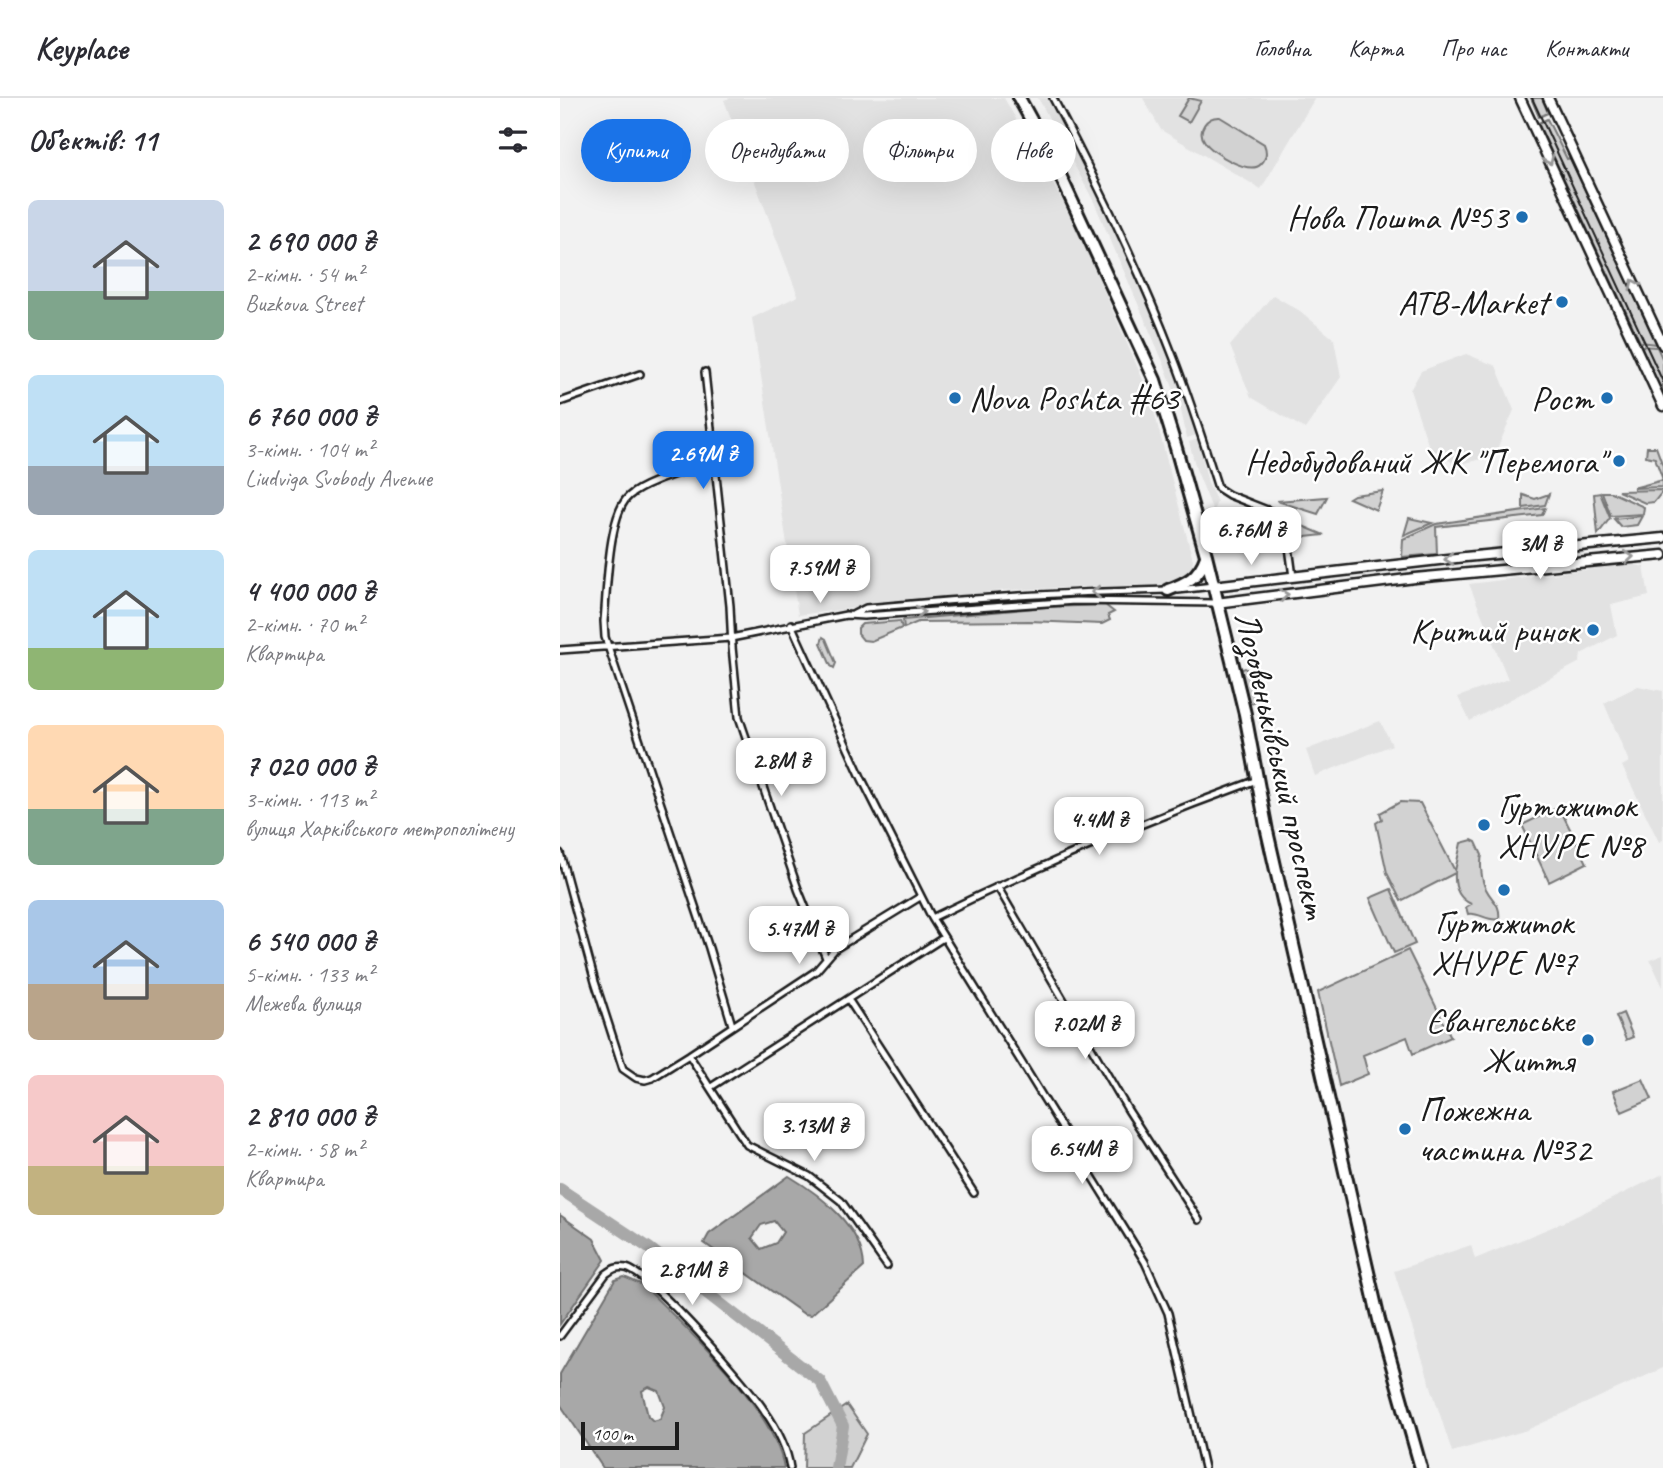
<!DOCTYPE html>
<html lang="uk">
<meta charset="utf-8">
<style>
body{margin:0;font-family:Caveat,sans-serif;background:#f2f2f3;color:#2b2b33;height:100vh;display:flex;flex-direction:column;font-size:26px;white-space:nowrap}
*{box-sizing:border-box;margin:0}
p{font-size:23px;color:#7c7c81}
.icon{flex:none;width:38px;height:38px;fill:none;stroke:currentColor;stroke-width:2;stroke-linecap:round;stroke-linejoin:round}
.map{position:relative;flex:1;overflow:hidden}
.details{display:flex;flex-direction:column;background:#fff;width:560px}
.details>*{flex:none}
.top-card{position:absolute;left:21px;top:21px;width:665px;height:63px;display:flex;gap:14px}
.scale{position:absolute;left:21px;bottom:18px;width:98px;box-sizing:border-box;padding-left:7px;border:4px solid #1c1c1c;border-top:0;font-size:19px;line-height:24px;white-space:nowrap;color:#1c1c1c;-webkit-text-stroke:5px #fff;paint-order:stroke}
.price{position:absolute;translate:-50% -60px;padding:0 16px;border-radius:14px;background:#fff;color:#222;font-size:23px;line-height:46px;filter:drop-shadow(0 2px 4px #0008)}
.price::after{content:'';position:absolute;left:50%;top:42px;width:21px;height:16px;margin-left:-10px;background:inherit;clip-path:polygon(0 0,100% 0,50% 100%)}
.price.active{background:#1a73e8;color:#fff}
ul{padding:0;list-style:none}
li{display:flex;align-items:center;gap:21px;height:175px;padding:0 28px}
li span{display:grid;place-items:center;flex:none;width:196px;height:140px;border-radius:10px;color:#555}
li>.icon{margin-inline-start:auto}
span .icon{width:84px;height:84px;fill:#fffc;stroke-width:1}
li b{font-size:30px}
h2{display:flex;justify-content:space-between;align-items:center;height:84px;padding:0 28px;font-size:30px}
.chip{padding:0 24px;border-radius:32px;background:#fff;box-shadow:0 7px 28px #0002;font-size:24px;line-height:63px}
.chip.active{background:#1a73e8;color:#fff}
header{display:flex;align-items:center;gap:42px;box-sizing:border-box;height:98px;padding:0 35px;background:#fff;border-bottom:2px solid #e1e1e2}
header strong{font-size:33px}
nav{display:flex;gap:38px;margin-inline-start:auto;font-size:24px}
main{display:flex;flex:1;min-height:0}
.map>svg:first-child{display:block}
.built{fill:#e2e2e2}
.green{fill:#d2d2d2;stroke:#777;stroke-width:2}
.water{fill:#a8a8a8;stroke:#707070;stroke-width:2;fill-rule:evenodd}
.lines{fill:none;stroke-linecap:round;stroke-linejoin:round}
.river{stroke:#a8a8a8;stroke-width:12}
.street-casing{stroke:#1c1c1c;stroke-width:10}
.secondary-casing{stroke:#1c1c1c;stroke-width:13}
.highway-casing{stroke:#1c1c1c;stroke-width:16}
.street{stroke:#fff;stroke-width:5}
.secondary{stroke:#fff;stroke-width:8}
.highway{stroke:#fff;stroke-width:10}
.tram{stroke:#1c1c1c;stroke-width:2}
.oneway{stroke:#999}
.poi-dot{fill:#1f6fb2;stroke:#fff;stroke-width:2.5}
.labels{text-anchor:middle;stroke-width:5;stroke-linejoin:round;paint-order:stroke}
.poi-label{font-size:35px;fill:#1c1c1c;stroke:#fff;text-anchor:end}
.street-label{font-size:35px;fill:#1c1c1c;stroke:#fff}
</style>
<header>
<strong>Keyplace</strong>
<nav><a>Головна</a><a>Карта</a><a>Про нас</a><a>Контакти</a></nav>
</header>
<main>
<section class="details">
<h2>Об’єктів: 11<svg class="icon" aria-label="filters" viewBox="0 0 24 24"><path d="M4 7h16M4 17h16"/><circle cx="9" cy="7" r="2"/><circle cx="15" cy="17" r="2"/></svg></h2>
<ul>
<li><span style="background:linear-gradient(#c9d6e8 65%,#7fa58c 0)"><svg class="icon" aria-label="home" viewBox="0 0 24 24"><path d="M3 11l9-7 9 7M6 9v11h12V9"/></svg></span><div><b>2 690 000 ₴</b><p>2-кімн. · 54 m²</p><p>Buzkova Street</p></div></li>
<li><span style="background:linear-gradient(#bfe0f5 65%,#9aa5b1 0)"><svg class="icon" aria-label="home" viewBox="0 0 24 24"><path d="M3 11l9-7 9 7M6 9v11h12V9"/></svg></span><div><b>6 760 000 ₴</b><p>3-кімн. · 104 m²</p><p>Liudviga Svobody Avenue</p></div></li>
<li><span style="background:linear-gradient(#bfe0f5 70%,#8fb573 0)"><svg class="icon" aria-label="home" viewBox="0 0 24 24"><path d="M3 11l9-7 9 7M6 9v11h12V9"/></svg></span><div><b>4 400 000 ₴</b><p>2-кімн. · 70 m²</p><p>Квартира</p></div></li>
<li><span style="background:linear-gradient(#ffd9b3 60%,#7fa58c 0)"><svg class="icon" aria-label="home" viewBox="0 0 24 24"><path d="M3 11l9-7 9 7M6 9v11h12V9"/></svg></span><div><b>7 020 000 ₴</b><p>3-кімн. · 113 m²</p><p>вулиця Харківського метрополітену</p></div></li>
<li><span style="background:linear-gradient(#a9c7e8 60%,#b9a48a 0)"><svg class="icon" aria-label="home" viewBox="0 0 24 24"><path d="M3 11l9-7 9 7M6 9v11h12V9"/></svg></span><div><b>6 540 000 ₴</b><p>5-кімн. · 133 m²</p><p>Межева вулиця</p></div></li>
<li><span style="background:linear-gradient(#f6c9c9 65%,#c2b280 0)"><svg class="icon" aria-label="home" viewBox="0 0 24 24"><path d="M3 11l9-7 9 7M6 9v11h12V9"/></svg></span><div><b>2 810 000 ₴</b><p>2-кімн. · 58 m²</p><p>Квартира</p></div></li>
</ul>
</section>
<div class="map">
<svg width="1103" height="1370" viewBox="0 0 1103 1370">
<rect width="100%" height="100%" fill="#f2f2f2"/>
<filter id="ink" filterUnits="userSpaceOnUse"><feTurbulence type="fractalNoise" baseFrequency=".0143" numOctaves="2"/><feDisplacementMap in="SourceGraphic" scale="14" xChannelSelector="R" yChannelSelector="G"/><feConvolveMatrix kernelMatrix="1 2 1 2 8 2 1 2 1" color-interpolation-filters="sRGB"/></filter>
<g filter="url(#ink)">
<path class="built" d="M 170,0 L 444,0 L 497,93 L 517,131 L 590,298 L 633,462 L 630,478 L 614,486 L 449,492 L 238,517 L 192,220 L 238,198 L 164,2 Z
M 478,0 L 489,0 L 513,44 L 505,49 Z
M 583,0 L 755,0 L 701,91 L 601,32 Z
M 516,54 L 540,101 L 604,246 L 636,337 L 627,340 L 620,308 L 604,266 L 534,104 L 509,57 Z
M 713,197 L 740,213 L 774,241 L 781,279 L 745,331 L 691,299 L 670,248 Z
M 906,256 L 936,268 L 954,312 L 934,358 L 896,367 L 869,349 L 850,292 L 861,273 Z
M 638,341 L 648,385 L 657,404 L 653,413 L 636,371 L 629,344 Z
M 1073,466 L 1084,469 L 1089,498 L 1051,507 L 1057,537 L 1021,556 L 1020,564 L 910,623 L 898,599 L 948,581 L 909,486 Z
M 1078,588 L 1103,593 L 1103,742 L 1099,744 L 1062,668 L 1069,664 L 1044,605 Z
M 820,623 L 832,647 L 755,678 L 746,652 Z
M 1103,857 L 1103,889 L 1090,862 Z
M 1103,1076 L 1103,1270 L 967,1332 L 892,1354 L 834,1173 L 911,1147 L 915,1161 L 1004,1124 Z"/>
<path class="green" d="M 629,0 L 641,3 L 629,24 L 618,18 Z
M 971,0 L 982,0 L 988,15 L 979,19 Z
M 660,19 L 704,46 C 707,53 707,60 701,66 C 690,78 652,55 645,44 C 636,32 647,18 660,19 Z
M 987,21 L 1007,61 L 1010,60 L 1097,246 L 1080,244 L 978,25 Z
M 1081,248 L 1097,249 L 1103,262 L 1103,296 Z
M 1087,349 L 1096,349 L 1103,368 L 1103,389 L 1073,390 L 1103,382 L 1095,360 L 1086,358 Z
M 1101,392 L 1102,394 L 1094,404 L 1085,405 L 1058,393 Z
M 823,393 L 816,412 L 789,400 L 794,397 Z
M 1042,394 L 1051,394 L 1084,409 L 1083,416 L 1051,418 Z
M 1040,395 L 1050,420 L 1038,436 L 1034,396 Z
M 989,396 L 985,407 L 963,410 L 963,397 L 975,401 Z
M 767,399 L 758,416 L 717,403 Z
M 985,410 L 982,417 L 876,429 L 877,456 L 842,459 L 843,441 L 876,426 Z
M 1082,418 L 1077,427 L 1061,429 L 1054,421 Z
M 849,420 L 872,425 L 844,437 Z
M 733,424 L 764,437 L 736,440 Z
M 552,497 L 552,499 L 436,505 L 436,503 Z
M 545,507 L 554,514 L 548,517 L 550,522 L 542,526 L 469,523 L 358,524 L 344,530 L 343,522 L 487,509 Z
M 340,523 L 342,530 L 311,543 L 303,542 L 298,536 L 298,530 L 302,526 Z
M 263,539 L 266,541 L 276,565 L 274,570 L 271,568 L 261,545 Z
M 685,570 C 697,579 702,599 689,607 L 681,576 L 682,571 Z
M 840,704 L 860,705 L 895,773 L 901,745 L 912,742 L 916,744 L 922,757 C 920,765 921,782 926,791 C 932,803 941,806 939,821 C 928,824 919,814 908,816 L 906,809 L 911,806 C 898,800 894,789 895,775 L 841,803 L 827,775 L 816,725 L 822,721 L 820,715 Z
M 999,709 L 1027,765 L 989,784 L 962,727 Z
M 831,791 L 855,846 L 834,855 L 810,800 Z
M 848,852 L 891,939 L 853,956 L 847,939 L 803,957 L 808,976 L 779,988 L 758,894 Z
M 1063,915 L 1073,939 L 1066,942 L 1056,918 Z
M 1083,981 L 1092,1001 L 1062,1014 L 1053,993 Z
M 287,1307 L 307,1336 L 290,1370 L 244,1370 L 245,1335 Z"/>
<path class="water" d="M 229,1078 C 259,1096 303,1129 304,1169 L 251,1217 L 244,1216 L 144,1145 L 149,1136 ZM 214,1123 L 223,1134 L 216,1145 L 201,1151 L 192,1140 L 201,1127 Z
M 0,1117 L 34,1141 L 45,1162 L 0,1226 Z
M 64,1179 L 83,1187 C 126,1231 214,1309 224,1370 L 43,1370 L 0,1306 L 0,1276 L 55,1182 ZM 89,1289 L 99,1293 L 105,1309 L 100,1321 L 93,1323 L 88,1318 L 82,1293 Z"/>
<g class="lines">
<path class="river" d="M 0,1091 L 89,1150 L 260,1283 L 283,1328 L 276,1370"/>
<g class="street-casing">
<path id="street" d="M 493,0 C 537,84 579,169 613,258 C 630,301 644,346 658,390 L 669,397 L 725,419 L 733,479
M 145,274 L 170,508 L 172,549 L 179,619 L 238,791 L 266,860
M 0,304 L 80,276
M 153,363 C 131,372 86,383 69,398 C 48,416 47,494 44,523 L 45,539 L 149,850 L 172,927
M 618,492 L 653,488
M 294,516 L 306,510 C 407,500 507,494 608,492
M 231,526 L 302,681 L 372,820 L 585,1164 L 608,1215 L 644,1370
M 0,552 L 171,540 L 286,517 L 304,518 L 515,503 L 656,505
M 0,755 L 35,884 L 63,971 L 76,980 L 85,982 L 92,980 L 129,957 L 256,873 L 275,851 L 360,799
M 437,788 L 568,1012 L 639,1122
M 372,820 C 478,768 587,722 697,682
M 288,901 L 414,1095
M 129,957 L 187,1047 L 249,1078 L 281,1103 L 327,1168
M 151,989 L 383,840
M 0,1238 L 46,1176 C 53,1171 57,1168 66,1170 C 91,1176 187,1286 204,1312 C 216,1329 227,1349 230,1370"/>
</g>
<g class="secondary-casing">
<path id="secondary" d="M 960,0 L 1103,308
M 988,0 L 1103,247
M 653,488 L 905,459 L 1103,440
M 656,505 L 855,480 L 1103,457"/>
</g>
<g class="highway-casing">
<path id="highway" d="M 459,0 L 493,62 L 583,256 L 595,282 L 616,350 L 646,457 L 685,616 L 707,733 L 819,1222 L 861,1370
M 608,492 C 627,485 639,479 646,459"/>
</g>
<use href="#street" class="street"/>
<use href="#secondary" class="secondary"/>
<use href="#highway" class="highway"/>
<path class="tram" d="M 972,0 L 1103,284"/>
</g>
<defs><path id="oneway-chevron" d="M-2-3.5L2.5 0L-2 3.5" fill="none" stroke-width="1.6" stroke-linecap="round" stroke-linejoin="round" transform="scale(1.75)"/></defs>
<g class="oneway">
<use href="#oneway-chevron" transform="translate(989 62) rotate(65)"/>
<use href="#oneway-chevron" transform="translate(1074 186) rotate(-115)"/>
<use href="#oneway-chevron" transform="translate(1069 459) rotate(-5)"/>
<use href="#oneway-chevron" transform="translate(889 461) rotate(173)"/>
<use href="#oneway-chevron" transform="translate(536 494) rotate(179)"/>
<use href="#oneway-chevron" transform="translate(724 497) rotate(-8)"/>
<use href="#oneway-chevron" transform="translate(360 514) rotate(-4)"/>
</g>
</g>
<g class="poi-dot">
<circle cx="962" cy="119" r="7"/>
<circle cx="1002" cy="204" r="7"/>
<circle cx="395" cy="300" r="7"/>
<circle cx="1047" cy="300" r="7"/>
<circle cx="1059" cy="363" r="7"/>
<circle cx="1033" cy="532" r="7"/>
<circle cx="924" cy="727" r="7"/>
<circle cx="944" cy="792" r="7"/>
<circle cx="1028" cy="942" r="7"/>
<circle cx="845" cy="1031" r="7"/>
</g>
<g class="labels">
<g class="poi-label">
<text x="948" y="131">Нова Пошта №53</text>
<text x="988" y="216">ATB-Market</text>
<text x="409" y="312" text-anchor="start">Nova Poshta #63</text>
<text x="1033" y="312">Рост</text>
<text x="1045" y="375">Недобудований ЖК "Перемога"</text>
<text x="1019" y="544">Критий ринок</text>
<text x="938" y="719" text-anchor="start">Гуртожиток<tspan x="938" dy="40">ХНУРЕ №8</tspan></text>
<text x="944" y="836" text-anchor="middle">Гуртожиток<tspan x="944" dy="40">ХНУРЕ №7</tspan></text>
<text x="1014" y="934">Євангельське<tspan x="1014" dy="40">Життя</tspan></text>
<text x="859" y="1023" text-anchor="start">Пожежна<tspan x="859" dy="40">частина №32</tspan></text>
</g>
<g class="street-label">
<text transform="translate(722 667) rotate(77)" y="12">Лозовеньківський проспект</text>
</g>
</g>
</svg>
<div class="scale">100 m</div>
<b class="price active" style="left:143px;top:393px">2.69M ₴</b>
<b class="price" style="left:691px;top:469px">6.76M ₴</b>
<b class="price" style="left:980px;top:483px">3M ₴</b>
<b class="price" style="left:260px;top:507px">7.59M ₴</b>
<b class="price" style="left:221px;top:700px">2.8M ₴</b>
<b class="price" style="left:539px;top:759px">4.4M ₴</b>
<b class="price" style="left:239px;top:868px">5.47M ₴</b>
<b class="price" style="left:525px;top:963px">7.02M ₴</b>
<b class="price" style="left:254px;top:1065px">3.13M ₴</b>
<b class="price" style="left:522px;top:1088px">6.54M ₴</b>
<b class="price" style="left:132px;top:1209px">2.81M ₴</b>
<div class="top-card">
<a class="chip active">Купити</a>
<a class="chip">Орендувати</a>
<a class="chip">Фільтри</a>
<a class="chip">Нове</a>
</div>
</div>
</main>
